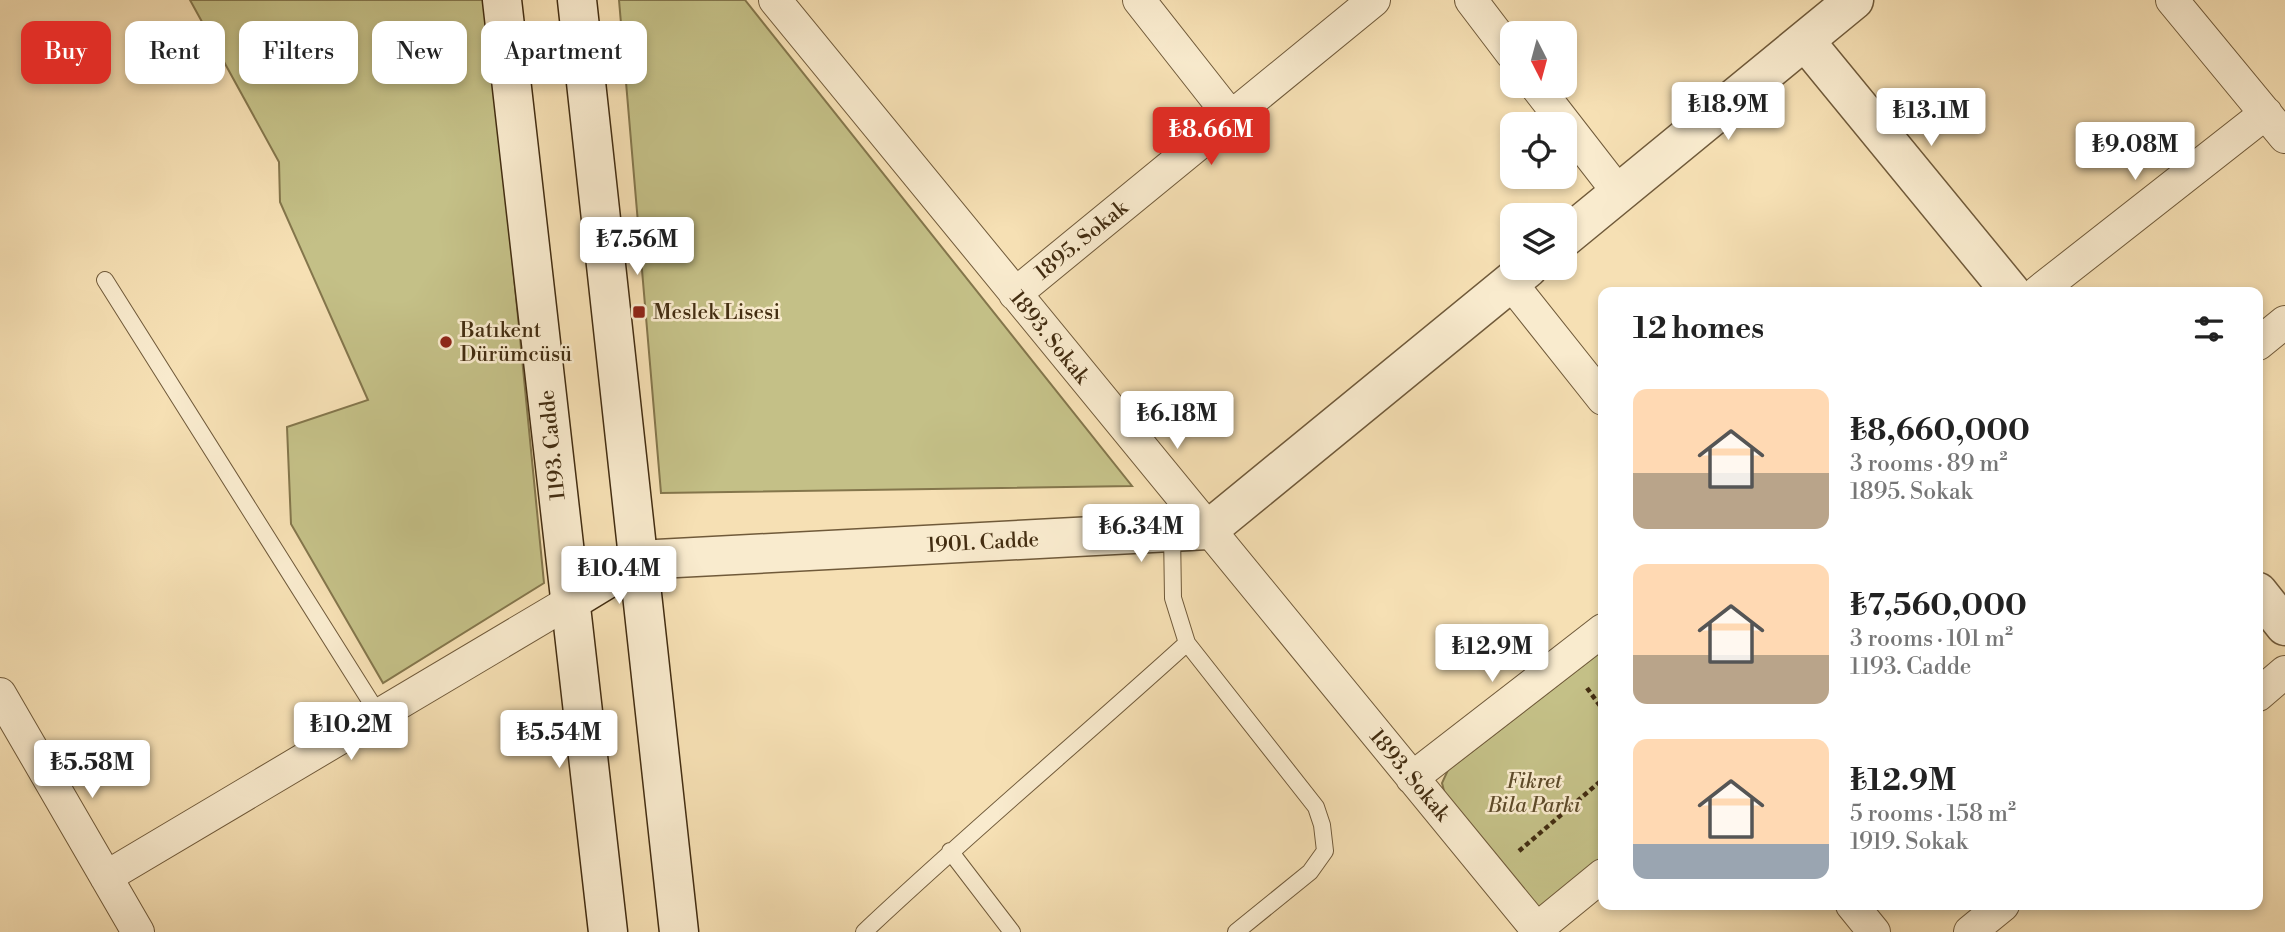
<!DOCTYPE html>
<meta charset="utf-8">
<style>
body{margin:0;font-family:"Libre Bodoni",serif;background:#f2f2f2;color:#222;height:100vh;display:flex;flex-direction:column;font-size:26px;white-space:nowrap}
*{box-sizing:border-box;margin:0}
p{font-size:23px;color:#767676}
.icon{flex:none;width:38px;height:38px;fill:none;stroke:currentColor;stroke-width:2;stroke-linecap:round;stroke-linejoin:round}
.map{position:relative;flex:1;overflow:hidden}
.drawer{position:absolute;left:1598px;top:287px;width:665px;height:623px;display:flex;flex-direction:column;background:#fff;border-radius:14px;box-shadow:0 4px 10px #0003}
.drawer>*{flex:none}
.hud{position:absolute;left:21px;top:21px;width:665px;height:63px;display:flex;gap:14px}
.needle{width:46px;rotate:174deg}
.controls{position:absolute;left:1500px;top:21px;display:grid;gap:14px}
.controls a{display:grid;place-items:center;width:77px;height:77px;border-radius:14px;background:#fff;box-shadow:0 4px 10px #0003;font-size:35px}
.price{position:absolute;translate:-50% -60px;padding:0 16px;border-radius:7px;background:#fff;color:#222;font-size:23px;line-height:46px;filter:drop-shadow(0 2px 4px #0008)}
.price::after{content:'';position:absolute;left:50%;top:42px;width:21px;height:16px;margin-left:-10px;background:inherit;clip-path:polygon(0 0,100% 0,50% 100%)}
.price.active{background:#d93025;color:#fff}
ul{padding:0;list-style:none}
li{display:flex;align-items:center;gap:21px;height:175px;padding:0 35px}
li span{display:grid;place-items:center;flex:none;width:196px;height:140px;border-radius:14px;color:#555}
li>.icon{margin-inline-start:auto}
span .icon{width:84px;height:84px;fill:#fffc;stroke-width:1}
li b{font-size:30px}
h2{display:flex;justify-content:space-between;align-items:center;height:84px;padding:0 35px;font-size:30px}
.chip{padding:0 24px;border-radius:14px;background:#fff;box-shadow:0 4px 10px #0003;font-size:24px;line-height:63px}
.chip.active{background:#d93025;color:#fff}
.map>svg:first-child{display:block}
.green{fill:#c4c087;stroke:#84764c;stroke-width:2}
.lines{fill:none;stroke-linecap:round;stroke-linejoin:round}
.service-casing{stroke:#705a3a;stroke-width:18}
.minor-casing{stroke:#705a3a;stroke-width:34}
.tertiary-casing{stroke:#705a3a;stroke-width:41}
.secondary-casing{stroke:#432d11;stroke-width:41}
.path{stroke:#432d11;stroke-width:4.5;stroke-dasharray:5 3.5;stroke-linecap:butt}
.service{stroke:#f9ebce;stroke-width:16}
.minor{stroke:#f9ebce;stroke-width:32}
.tertiary{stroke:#f9ebce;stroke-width:38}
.secondary{stroke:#f9ebce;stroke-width:38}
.poi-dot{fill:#8f2418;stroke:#f9ebce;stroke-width:2.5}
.labels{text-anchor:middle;stroke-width:5;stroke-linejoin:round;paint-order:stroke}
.street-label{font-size:21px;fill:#432d11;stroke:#f9ebce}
.poi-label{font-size:21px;fill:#432d11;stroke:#f9ebce;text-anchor:start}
.park-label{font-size:21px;font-style:italic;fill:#5d4a29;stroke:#f9ebce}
</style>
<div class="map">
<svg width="2285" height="932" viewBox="0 0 2285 932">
<rect width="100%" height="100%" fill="#f6e0b4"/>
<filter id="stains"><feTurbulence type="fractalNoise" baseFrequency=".00286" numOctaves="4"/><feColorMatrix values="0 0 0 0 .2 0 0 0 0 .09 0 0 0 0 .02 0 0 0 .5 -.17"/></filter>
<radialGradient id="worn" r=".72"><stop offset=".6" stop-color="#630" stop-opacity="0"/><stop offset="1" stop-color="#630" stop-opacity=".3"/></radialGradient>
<path class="green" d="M 190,0 L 487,0 L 544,583 L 383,683 L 291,524 L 287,427 L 368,400 L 280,202 L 279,162 Z
M 619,0 L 745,0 L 1132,486 L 661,493 Z
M 1603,650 L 1603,862 L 1541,913 L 1445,795 L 1442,783 L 1448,770 Z"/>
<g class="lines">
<g class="service-casing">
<path id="service" d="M 105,280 L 379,715
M 1172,532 L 1173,598 L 1187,643 L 1316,807 L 1322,825 L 1325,851 L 1310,872 L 1236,932
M 950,851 L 1012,932
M 864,932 C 969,833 1080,740 1187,643"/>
</g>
<g class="minor-casing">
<path id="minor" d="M 775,0 L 1539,932
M 1139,0 L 1231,117
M 1471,0 L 1512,54
M 2172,0 L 2285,137
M 1536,86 L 1619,193
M 1510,282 L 1603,399
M 2038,292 L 2266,113
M 1015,294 L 1374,0
M 2258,344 L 2285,322
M 0,694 L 138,932
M 2258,695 L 2285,672
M 1412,778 L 1603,630
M 106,877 L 569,602
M 1852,905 L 1874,932
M 1537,929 L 1603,875
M 1970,932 L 2003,905"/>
</g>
<g class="tertiary-casing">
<path id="tertiary" d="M 1805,41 L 2011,292
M 1564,238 L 1854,0
M 638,560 L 1208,530 L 1528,268
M 2258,592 L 2285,626"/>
</g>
<g class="secondary-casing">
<path id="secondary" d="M 502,0 L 608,932
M 577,0 L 679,932
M 569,602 L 638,560"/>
</g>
<path class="path" d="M 1587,688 L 1603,710
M 1519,851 L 1603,779"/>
<use href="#service" class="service"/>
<use href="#minor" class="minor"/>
<use href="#tertiary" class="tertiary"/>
<use href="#secondary" class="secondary"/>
</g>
<g class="poi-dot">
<rect x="632" y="305" width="14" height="14" rx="3.5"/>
<circle cx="446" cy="342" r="7"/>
</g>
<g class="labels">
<g class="street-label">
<text transform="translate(1081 240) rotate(-39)" y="7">1895. Sokak</text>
<text transform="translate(1050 337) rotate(51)" y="7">1893. Sokak</text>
<text transform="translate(552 445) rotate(-96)" y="7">1193. Cadde</text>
<text transform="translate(983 542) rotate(-3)" y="7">1901. Cadde</text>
<text transform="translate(1410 775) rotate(50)" y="7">1893. Sokak</text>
</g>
<g class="poi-label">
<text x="653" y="319">Meslek Lisesi</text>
<text x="460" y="337">Batıkent<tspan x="460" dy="24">Dürümcüsü</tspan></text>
</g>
<g class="park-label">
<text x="1534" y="788">Fikret<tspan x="1534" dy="24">Bila Parkı</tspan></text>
</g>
</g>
<rect width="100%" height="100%" filter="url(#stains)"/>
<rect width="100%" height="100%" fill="url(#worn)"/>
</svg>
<div class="controls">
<a><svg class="needle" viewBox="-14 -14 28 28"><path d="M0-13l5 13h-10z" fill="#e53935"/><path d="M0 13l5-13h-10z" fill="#767676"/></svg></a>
<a><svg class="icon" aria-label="locate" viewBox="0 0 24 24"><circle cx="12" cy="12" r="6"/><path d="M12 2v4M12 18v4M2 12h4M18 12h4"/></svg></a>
<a><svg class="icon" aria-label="layers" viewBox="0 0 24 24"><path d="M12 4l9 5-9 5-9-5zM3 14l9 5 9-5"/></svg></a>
</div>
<b class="price" style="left:1728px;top:142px">₺18.9M</b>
<b class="price" style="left:1931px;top:148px">₺13.1M</b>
<b class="price active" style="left:1211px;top:167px">₺8.66M</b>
<b class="price" style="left:2135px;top:182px">₺9.08M</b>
<b class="price" style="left:637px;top:277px">₺7.56M</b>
<b class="price" style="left:1177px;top:451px">₺6.18M</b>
<b class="price" style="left:1141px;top:564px">₺6.34M</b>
<b class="price" style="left:619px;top:606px">₺10.4M</b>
<b class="price" style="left:1492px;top:684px">₺12.9M</b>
<b class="price" style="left:351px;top:762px">₺10.2M</b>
<b class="price" style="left:559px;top:770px">₺5.54M</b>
<b class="price" style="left:92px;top:800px">₺5.58M</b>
<div class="hud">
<a class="chip active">Buy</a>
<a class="chip">Rent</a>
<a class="chip">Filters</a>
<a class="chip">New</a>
<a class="chip">Apartment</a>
</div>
<section class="drawer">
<h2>12 homes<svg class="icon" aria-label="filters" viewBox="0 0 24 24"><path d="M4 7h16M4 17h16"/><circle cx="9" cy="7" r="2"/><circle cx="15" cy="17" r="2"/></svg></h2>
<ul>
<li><span style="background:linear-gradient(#ffd9b3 60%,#b9a48a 0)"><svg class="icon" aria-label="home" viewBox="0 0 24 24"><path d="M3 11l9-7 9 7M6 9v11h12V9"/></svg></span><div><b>₺8,660,000</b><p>3 rooms · 89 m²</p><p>1895. Sokak</p></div></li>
<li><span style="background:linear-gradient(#ffd9b3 65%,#b9a48a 0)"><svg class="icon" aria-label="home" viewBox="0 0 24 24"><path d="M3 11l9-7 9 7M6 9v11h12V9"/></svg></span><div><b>₺7,560,000</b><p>3 rooms · 101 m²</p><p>1193. Cadde</p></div></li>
<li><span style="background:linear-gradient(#ffd9b3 75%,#9aa5b1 0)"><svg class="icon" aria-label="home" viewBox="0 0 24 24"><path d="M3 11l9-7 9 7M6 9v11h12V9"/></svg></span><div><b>₺12.9M</b><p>5 rooms · 158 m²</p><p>1919. Sokak</p></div></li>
</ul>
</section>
</div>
